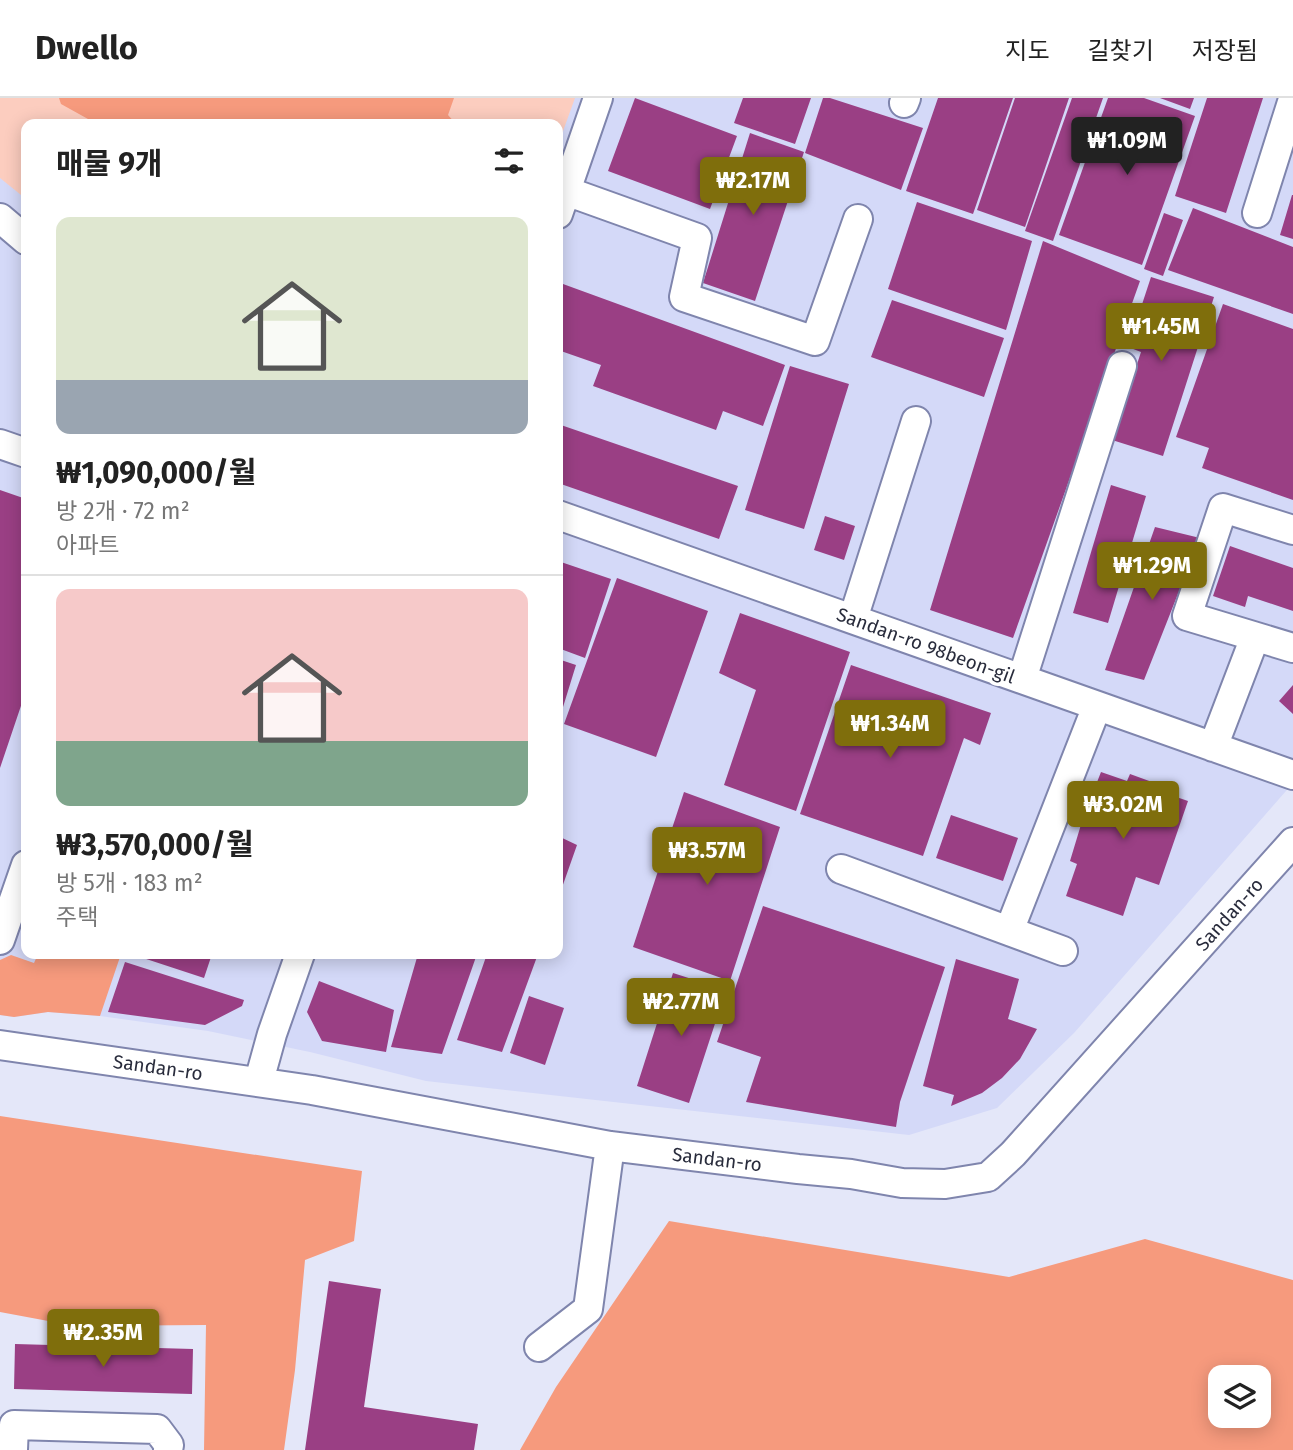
<!DOCTYPE html>
<html lang="ko">
<meta charset="utf-8">
<style>
body{margin:0;font-family:"Fira Sans","Noto Sans KR",sans-serif;background:#f2f2f2;color:#222;height:100vh;display:flex;flex-direction:column;font-size:26px;white-space:nowrap}
*{box-sizing:border-box;margin:0}
p{font-size:23px;color:#767676}
.icon{flex:none;width:38px;height:38px;fill:none;stroke:currentColor;stroke-width:2;stroke-linecap:round;stroke-linejoin:round}
.map{position:relative;flex:1;overflow:hidden}
.details{position:absolute;left:21px;top:21px;width:542px;height:840px;display:flex;flex-direction:column;background:#fff;border-radius:14px;box-shadow:0 4px 18px #0003}
.details>*{flex:none}
.fabs{position:absolute;left:1208px;top:1267px;display:grid;gap:14px}
.fabs a{display:grid;place-items:center;width:63px;height:63px;border-radius:14px;background:#fff;box-shadow:0 4px 18px #0003;font-size:35px}
.price{position:absolute;translate:-50% -60px;padding:0 16px;border-radius:7px;background:#7f6e0c;color:#fff;font-size:23px;line-height:46px;filter:drop-shadow(0 2px 4px #0008)}
.price::after{content:'';position:absolute;left:50%;top:42px;width:21px;height:16px;margin-left:-10px;background:inherit;clip-path:polygon(0 0,100% 0,50% 100%)}
.price.current{background:#222;color:#fff}
ul{padding:0;list-style:none}
li{display:grid;align-content:center;gap:14px;height:371px;padding:0 35px}
li+li{border-top:2px solid #e0e0e0}
li span{display:grid;place-items:center;height:217px;border-radius:14px;color:#555}
li>.icon{margin-inline-start:auto}
span .icon{width:126px;height:126px;fill:#fffc;stroke-width:1}
li b{font-size:30px}
h2{display:flex;justify-content:space-between;align-items:center;height:84px;padding:0 35px;font-size:30px}
header{display:flex;align-items:center;gap:42px;box-sizing:border-box;height:98px;padding:0 35px;background:#fff;border-bottom:2px solid #e0e0e0}
header strong{font-size:33px}
nav{display:flex;gap:38px;margin-inline-start:auto;font-size:24px}
.map>svg:first-child{display:block}
.built{fill:#d4d9f8;fill-rule:evenodd}
.green{fill:#fccdbf}
.forest{fill:#f69a7d;fill-rule:evenodd}
.building{fill:#9a3f84}
.lines{fill:none;stroke-linecap:round;stroke-linejoin:round}
.minor-casing{stroke:#7f85ad;stroke-width:32}
.minor{stroke:#fff;stroke-width:28}
.labels{text-anchor:middle;stroke-width:7;stroke-linejoin:round;paint-order:stroke}
.street-label{font-size:19px;fill:#292c3c;stroke:#fff}
</style>
<header>
<strong>Dwello</strong>
<nav><a>지도</a><a>길찾기</a><a>저장됨</a></nav>
</header>
<div class="map">
<svg width="1293" height="1352" viewBox="0 0 1293 1352">
<rect width="100%" height="100%" fill="#e4e7f9"/>
<path class="built" d="M 0,0 L 1293,0 L 1293,685 L 1074,935 L 997,1010 L 909,1037 L 426,983 L 310,954 L 208,933 L 100,918 L 48,914 L 14,919 L 0,917 ZM 26,26 L 558,26 L 558,856 L 26,856 Z"/>
<path class="green" d="M 0,0 L 268,0 L 266,26 L 26,26 L 26,101 L 0,80 Z
M 327,0 L 575,0 L 558,47 L 558,26 L 338,26 Z"/>
<path class="forest" d="M 59,0 L 454,0 L 448,17 L 456,26 L 97,26 L 61,6 Z
M 38,856 L 121,856 L 100,918 L 48,914 L 14,919 L 0,917 L 0,862 L 11,857 L 34,865 Z
M 0,1018 L 362,1073 L 354,1143 L 305,1162 L 295,1272 L 284,1352 L 204,1352 L 206,1227 L 75,1228 L 0,1214 Z
M 669,1123 L 1009,1179 L 1145,1141 L 1293,1182 L 1293,1352 L 520,1352 L 556,1289 ZM 1258,1279 L 1258,1318 L 1220,1318 L 1220,1279 Z"/>
<path class="building" d="M 635,0 L 737,38 L 710,111 L 608,73 Z
M 743,0 L 811,0 L 795,46 L 734,25 Z
M 823,0 L 830,0 L 923,30 L 901,92 L 805,55 Z
M 938,0 L 1013,0 L 973,116 L 906,93 Z
M 1015,0 L 1069,0 L 1025,129 L 977,112 Z
M 1072,0 L 1103,0 L 1053,143 L 1025,133 Z
M 1108,0 L 1144,0 L 1195,18 L 1142,167 L 1059,137 Z
M 1160,0 L 1194,0 L 1190,11 Z
M 1207,0 L 1263,0 L 1226,115 L 1175,98 Z
M 750,35 L 804,54 L 755,203 L 703,185 Z
M 1292,97 L 1293,97 L 1293,141 L 1280,137 Z
M 917,104 L 1032,143 L 1006,232 L 888,191 Z
M 1193,110 L 1293,149 L 1293,216 L 1168,172 Z
M 1164,115 L 1183,122 L 1163,178 L 1144,171 Z
M 1043,143 L 1140,183 L 1013,540 L 930,512 Z
M 1151,179 L 1214,199 L 1163,358 L 1112,342 L 1141,254 L 1128,249 Z
M 563,186 L 785,267 L 763,328 L 723,313 L 716,332 L 593,288 L 601,267 L 558,252 L 558,201 Z
M 892,202 L 1004,240 L 984,299 L 871,259 Z
M 1223,206 L 1293,231 L 1293,402 L 1202,370 L 1209,350 L 1176,339 Z
M 790,268 L 849,286 L 804,431 L 745,412 Z
M 558,326 L 738,388 L 719,441 L 558,385 Z
M 1111,387 L 1146,398 L 1108,525 L 1073,515 Z
M 0,392 L 26,401 L 26,593 L 0,670 Z
M 825,418 L 855,428 L 844,462 L 814,452 Z
M 1155,429 L 1200,440 L 1144,582 L 1105,572 Z
M 1230,448 L 1293,470 L 1293,513 L 1248,498 L 1245,509 L 1213,498 Z
M 558,463 L 611,481 L 585,560 L 558,550 Z
M 617,480 L 708,513 L 656,659 L 564,626 Z
M 740,515 L 850,554 L 796,713 L 724,687 L 756,592 L 719,575 Z
M 558,561 L 576,567 L 559,622 L 558,622 Z
M 851,567 L 991,615 L 980,647 L 964,640 L 923,758 L 800,716 Z
M 1293,587 L 1293,616 L 1279,603 Z
M 1101,674 L 1127,683 L 1130,676 L 1152,684 L 1150,690 L 1188,703 L 1159,787 L 1136,779 L 1123,818 L 1066,798 L 1077,766 L 1070,763 L 1083,720 Z
M 684,694 L 780,729 L 730,883 L 633,849 Z
M 951,717 L 1018,740 L 1003,783 L 936,760 Z
M 558,738 L 577,747 L 559,798 L 558,798 Z
M 763,808 L 945,869 L 900,1004 L 896,1029 L 746,1004 L 761,959 L 717,944 Z
M 131,856 L 212,856 L 204,880 Z
M 418,856 L 477,856 L 442,956 L 391,949 Z
M 487,856 L 538,856 L 502,954 L 457,942 Z
M 956,861 L 1019,881 L 1008,921 L 1037,931 L 1020,961 L 1002,980 L 982,995 L 951,1008 L 954,997 L 923,988 Z
M 125,864 L 244,902 L 242,908 L 205,927 L 108,914 Z
M 673,875 L 726,892 L 689,1005 L 637,988 Z
M 319,883 L 394,912 L 386,954 L 322,943 L 307,914 Z
M 529,898 L 564,910 L 545,967 L 510,955 Z
M 329,1183 L 381,1191 L 364,1309 L 478,1326 L 474,1352 L 305,1352 Z
M 15,1246 L 193,1251 L 192,1296 L 14,1291 Z"/>
<g class="lines">
<g class="minor-casing">
<path id="minor" d="M 904,5 L 906,0
M 566,93 L 697,140 L 684,199 L 815,243 L 858,121
M 1257,115 L 1293,1
M 558,116 L 598,0
M 0,120 L 26,142
M 0,346 L 26,355
M 558,417 L 1293,677
M 1293,432 L 1223,410 L 1187,518 L 1293,550
M 853,521 L 916,323
M 1022,581 L 1122,268
M 1213,649 L 1255,539
M 841,771 L 1063,853
M 1009,833 L 1097,608
M 0,842 L 26,767
M 0,947 L 312,992 L 610,1048 L 798,1071 L 851,1076 L 902,1085 L 945,1086 L 988,1079 L 1013,1056 L 1293,744
M 259,983 L 272,936 L 300,856
M 539,1249 L 588,1211 L 610,1048
M 13,1352 L 14,1327 L 157,1331 L 169,1347 L 168,1352"/>
</g>
<use href="#minor" class="minor"/>
</g>
<g class="labels">
<g class="street-label">
<text transform="translate(926 547) rotate(20)" y="7">Sandan-ro 98beon-gil</text>
<text transform="translate(1229 816) rotate(-48)" y="7">Sandan-ro</text>
<text transform="translate(158 969) rotate(8)" y="7">Sandan-ro</text>
<text transform="translate(717 1061) rotate(7)" y="7">Sandan-ro</text>
</g>
</g>
</svg>
<div class="fabs">
<a><svg class="icon" aria-label="layers" viewBox="0 0 24 24"><path d="M12 4l9 5-9 5-9-5zM3 14l9 5 9-5"/></svg></a>
</div>
<b class="price current" style="left:1127px;top:79px">₩1.09M</b>
<b class="price" style="left:753px;top:119px">₩2.17M</b>
<b class="price" style="left:1161px;top:265px">₩1.45M</b>
<b class="price" style="left:1152px;top:504px">₩1.29M</b>
<b class="price" style="left:890px;top:662px">₩1.34M</b>
<b class="price" style="left:1123px;top:743px">₩3.02M</b>
<b class="price" style="left:707px;top:789px">₩3.57M</b>
<b class="price" style="left:681px;top:940px">₩2.77M</b>
<b class="price" style="left:103px;top:1271px">₩2.35M</b>
<section class="details">
<h2>매물 9개<svg class="icon" aria-label="filters" viewBox="0 0 24 24"><path d="M4 7h16M4 17h16"/><circle cx="9" cy="7" r="2"/><circle cx="15" cy="17" r="2"/></svg></h2>
<ul>
<li><span style="background:linear-gradient(#dfe7d0 75%,#9aa5b1 0)"><svg class="icon" aria-label="home" viewBox="0 0 24 24"><path d="M3 11l9-7 9 7M6 9v11h12V9"/></svg></span><div><b>₩1,090,000/월</b><p>방 2개 · 72 m²</p><p>아파트</p></div></li>
<li><span style="background:linear-gradient(#f6c9c9 70%,#7fa58c 0)"><svg class="icon" aria-label="home" viewBox="0 0 24 24"><path d="M3 11l9-7 9 7M6 9v11h12V9"/></svg></span><div><b>₩3,570,000/월</b><p>방 5개 · 183 m²</p><p>주택</p></div></li>
</ul>
</section>
</div>
